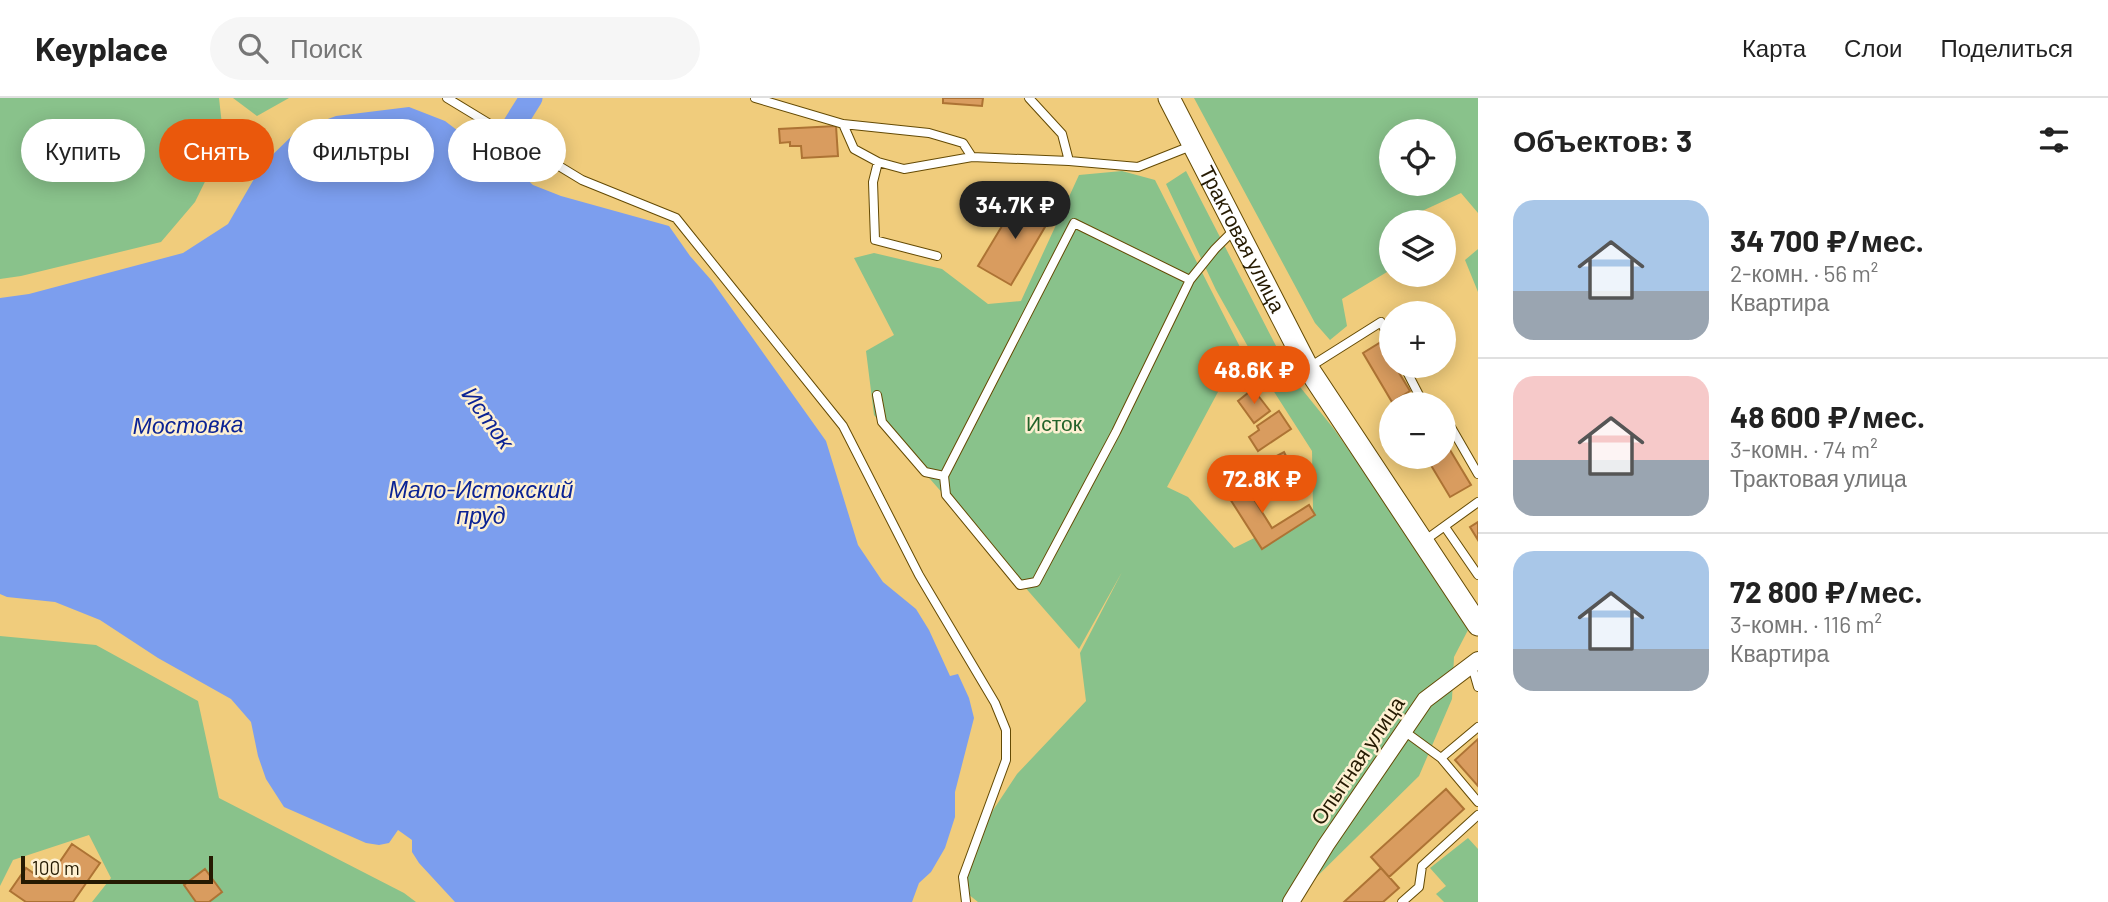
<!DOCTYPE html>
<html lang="ru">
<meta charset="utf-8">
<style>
body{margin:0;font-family:Barlow,sans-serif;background:#f6f6f6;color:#222;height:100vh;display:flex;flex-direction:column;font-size:26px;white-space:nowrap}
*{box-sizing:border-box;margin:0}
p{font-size:23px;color:#767676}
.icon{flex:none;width:38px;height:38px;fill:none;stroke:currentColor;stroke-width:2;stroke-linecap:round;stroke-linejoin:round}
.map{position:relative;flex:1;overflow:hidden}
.side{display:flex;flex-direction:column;background:#fff;width:630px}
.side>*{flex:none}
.top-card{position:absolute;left:21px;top:21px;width:665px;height:63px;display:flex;gap:14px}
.fabs{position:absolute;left:1379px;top:21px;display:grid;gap:14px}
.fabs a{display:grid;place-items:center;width:77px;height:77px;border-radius:50%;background:#fff;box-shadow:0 4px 18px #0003;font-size:35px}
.scale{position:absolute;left:21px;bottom:18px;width:192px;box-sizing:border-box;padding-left:7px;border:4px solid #251a02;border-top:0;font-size:19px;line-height:24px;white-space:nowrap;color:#251a02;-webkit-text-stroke:5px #fef0d2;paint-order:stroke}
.price{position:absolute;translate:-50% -60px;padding:0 16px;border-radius:24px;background:#ea580c;color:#fff;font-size:23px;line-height:46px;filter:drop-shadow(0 2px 4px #0008)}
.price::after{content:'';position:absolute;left:50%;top:42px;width:21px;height:16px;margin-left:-10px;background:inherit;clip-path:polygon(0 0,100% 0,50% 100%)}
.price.active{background:#222;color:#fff}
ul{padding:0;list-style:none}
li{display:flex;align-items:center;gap:21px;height:175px;padding:0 35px}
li+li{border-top:2px solid #e0e0e0}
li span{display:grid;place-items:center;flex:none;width:196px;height:140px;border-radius:21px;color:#555}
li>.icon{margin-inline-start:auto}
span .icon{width:84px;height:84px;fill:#fffc;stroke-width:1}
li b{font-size:30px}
h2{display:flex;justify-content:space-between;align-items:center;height:84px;padding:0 35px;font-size:30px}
.chip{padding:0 24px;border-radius:32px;background:#fff;box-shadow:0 4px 18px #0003;font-size:24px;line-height:63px}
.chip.active{background:#ea580c;color:#fff}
header{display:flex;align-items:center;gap:42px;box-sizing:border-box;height:98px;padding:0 35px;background:#fff;border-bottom:2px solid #e0e0e0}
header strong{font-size:33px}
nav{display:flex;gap:38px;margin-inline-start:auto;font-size:24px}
.search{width:490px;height:63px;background:#f6f6f6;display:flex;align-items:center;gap:18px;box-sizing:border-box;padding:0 24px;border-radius:38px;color:#767676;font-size:26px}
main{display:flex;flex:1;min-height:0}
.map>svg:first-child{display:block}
.green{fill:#89c28b;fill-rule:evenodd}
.water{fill:#7c9eee}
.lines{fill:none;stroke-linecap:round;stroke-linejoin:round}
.river{stroke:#7c9eee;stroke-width:23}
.building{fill:#d99c5f;stroke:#ad7334;stroke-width:2}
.lane-casing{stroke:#644a04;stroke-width:10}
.street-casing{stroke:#644a04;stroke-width:18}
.secondary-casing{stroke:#644a04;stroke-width:23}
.lane{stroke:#fff;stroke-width:8}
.street{stroke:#fff;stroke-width:16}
.secondary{stroke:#fff;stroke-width:21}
.labels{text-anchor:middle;stroke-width:5;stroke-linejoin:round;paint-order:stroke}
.street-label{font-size:21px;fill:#251a02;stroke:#fef0d2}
.park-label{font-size:21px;fill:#23632a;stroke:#fef0d2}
.water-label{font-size:23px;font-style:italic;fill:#0b2394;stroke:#fef0d2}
</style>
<header>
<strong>Keyplace</strong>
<div class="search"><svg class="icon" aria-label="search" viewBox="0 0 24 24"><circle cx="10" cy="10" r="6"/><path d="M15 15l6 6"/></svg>Поиск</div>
<nav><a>Карта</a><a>Слои</a><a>Поделиться</a></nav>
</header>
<main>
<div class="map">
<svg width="1478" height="804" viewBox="0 0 1478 804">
<rect width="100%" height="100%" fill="#f0cc7c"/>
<path class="green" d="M 0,0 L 219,0 L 224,45 L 195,104 L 161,144 L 21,178 L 0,181 Z
M 233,0 L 289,0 L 257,18 Z
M 1194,0 L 1478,0 L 1478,115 L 1461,95 L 1407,120 L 1405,124 L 1391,124 L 1391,163 L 1387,174 L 1342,201 L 1347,228 L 1330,242 L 1315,225 ZM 1391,33 L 1444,33 L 1444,86 L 1391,86 Z
M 1122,73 L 1155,82 L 1241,251 L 1167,389 L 1188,399 L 1234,450 L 1313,411 L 1312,353 L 1269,286 L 1216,192 L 1166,86 L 1186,73 L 1292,279 L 1334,331 L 1388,408 L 1468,532 L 1454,559 L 1452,601 L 1419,678 L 1291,804 L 978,804 L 963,792 L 978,735 L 1017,676 L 1086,603 L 1080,555 L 1122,474 L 1079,551 L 874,317 L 866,253 L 894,237 L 854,160 L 874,155 L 942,171 L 988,206 L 1021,203 L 1079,77 Z
M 1478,151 L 1478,194 L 1465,162 Z
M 0,538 L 96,547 L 198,603 L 219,700 L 404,795 L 416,804 L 92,804 L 111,780 L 89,737 L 13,762 L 0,788 Z
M 1468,740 L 1478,751 L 1478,804 L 1444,804 L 1436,796 L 1446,788 L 1430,770 Z"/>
<path class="water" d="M 409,9 L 445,23 L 474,45 L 482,45 L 489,38 L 499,44 L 503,38 L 510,42 L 507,48 L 515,54 L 518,73 L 533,87 L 561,98 L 669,128 L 690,158 L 712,183 L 826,343 L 858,447 L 883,484 L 916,511 L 929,532 L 950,578 L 958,576 L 969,600 L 974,620 L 955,694 L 955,719 L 945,750 L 931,774 L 919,785 L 912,804 L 455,804 L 419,765 L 412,754 L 412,742 L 398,732 L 389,745 L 379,747 L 366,745 L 284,709 L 266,681 L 258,658 L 251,624 L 231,601 L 158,560 L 100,522 L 55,504 L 7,499 L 0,496 L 0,200 L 29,196 L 183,155 L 228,126 L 262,67 L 298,32 L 336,18 Z"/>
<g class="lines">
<path class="river" d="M 500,63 L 506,40 L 531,0"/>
</g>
<path class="building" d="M 943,0 L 983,0 L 982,8 L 943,5 Z
M 836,28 L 838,58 L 802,60 L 801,48 L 790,48 L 790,44 L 780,45 L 779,31 Z
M 1020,98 L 1052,117 L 1011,187 L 978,168 Z
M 1381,244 L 1391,262 L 1391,268 L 1395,268 L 1410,293 L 1392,304 L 1363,255 Z
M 1253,291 L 1270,313 L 1254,325 L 1238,303 Z
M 1279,313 L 1291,331 L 1258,353 L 1249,339 L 1259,332 L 1257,328 Z
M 1444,342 L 1471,387 L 1450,399 L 1426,359 L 1444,359 Z
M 1284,354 L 1298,382 L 1281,390 L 1267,363 Z
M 1240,379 L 1272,430 L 1309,407 L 1315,417 L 1262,451 L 1223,390 Z
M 1478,424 L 1478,442 L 1470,429 Z
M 1478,641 L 1478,688 L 1455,662 Z
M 1446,691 L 1464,711 L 1389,779 L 1371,759 Z
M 72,746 L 100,765 L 73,804 L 26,804 L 10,793 L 26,770 L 46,784 Z
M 1381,770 L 1399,790 L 1383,804 L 1344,804 Z
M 205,771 L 222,794 L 209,804 L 196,804 L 184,787 Z"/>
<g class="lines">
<g class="lane-casing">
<path id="lane" d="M 447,0 L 582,82 L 676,120 L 843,328 L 919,477 L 995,605 L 1006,632 L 1006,662 L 963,779 L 966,804
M 755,0 L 843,26 L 854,51 L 878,64 L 904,71 L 972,59 L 1069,63 L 1138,69 L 1191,48
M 1029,0 L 1062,36 L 1069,63
M 843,26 L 929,35 L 963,45 L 972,59
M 878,64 L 873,84 L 875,142 L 937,158
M 1404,268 L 1420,299 L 1429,306
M 1308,270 L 1381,224 L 1391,244
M 877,297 L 882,324 L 925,374 L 944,378 L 946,397 L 1020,487 L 1036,484 L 1116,334 L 1190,182
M 1444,317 L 1478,376
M 944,378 L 1074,125 L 1190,182 L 1215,151 L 1235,131
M 1445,429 L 1478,477
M 1424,443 L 1478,404
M 1472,568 L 1478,589
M 1404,633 L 1441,660 L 1478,629
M 1441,660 L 1478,704
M 1402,804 L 1419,789 L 1422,768 L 1478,717"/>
</g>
<g class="street-casing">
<path id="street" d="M 1291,804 L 1326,747 L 1425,602 L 1478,562"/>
</g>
<g class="secondary-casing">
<g id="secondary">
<path id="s1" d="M 1169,0 L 1308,270 L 1478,527"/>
</g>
</g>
<use href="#lane" class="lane"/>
<use href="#street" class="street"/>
<use href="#secondary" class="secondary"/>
</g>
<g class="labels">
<g class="street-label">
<text dy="7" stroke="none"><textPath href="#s1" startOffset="159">Трактовая улица</textPath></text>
<text transform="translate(1358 663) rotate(-56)" y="7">Опытная улица</text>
</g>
<g class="park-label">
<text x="1054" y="333">Исток</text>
</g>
<g class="water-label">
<text transform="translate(488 320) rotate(54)" y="8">Исток</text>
<text transform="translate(188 327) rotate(-1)" y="8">Мостовка</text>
<text x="481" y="400">Мало-Истокский<tspan x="481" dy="26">пруд</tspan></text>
</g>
</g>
</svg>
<div class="fabs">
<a><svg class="icon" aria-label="locate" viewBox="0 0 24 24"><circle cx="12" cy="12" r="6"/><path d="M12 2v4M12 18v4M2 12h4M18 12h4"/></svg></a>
<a><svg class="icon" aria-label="layers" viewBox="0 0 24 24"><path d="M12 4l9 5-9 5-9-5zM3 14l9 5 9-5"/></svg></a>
<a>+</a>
<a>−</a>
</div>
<div class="scale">100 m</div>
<b class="price active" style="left:1015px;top:143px">34.7K ₽</b>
<b class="price" style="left:1254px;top:308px">48.6K ₽</b>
<b class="price" style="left:1262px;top:417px">72.8K ₽</b>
<div class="top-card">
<a class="chip">Купить</a>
<a class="chip active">Снять</a>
<a class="chip">Фильтры</a>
<a class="chip">Новое</a>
</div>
</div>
<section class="side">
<h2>Объектов: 3<svg class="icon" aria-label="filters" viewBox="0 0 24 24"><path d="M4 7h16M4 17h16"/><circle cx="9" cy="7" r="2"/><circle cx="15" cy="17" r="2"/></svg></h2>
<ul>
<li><span style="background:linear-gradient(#a9c7e8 65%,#9aa5b1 0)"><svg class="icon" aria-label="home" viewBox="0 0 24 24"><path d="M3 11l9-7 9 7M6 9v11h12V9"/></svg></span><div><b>34 700 ₽/мес.</b><p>2-комн. · 56 m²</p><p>Квартира</p></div></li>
<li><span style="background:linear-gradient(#f6c9c9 60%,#9aa5b1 0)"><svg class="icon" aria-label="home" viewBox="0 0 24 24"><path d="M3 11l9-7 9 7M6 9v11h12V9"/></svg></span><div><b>48 600 ₽/мес.</b><p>3-комн. · 74 m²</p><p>Трактовая улица</p></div></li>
<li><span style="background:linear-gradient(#a9c7e8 70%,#9aa5b1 0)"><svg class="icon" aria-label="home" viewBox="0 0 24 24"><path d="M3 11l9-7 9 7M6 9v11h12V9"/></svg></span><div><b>72 800 ₽/мес.</b><p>3-комн. · 116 m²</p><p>Квартира</p></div></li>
</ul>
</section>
</main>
